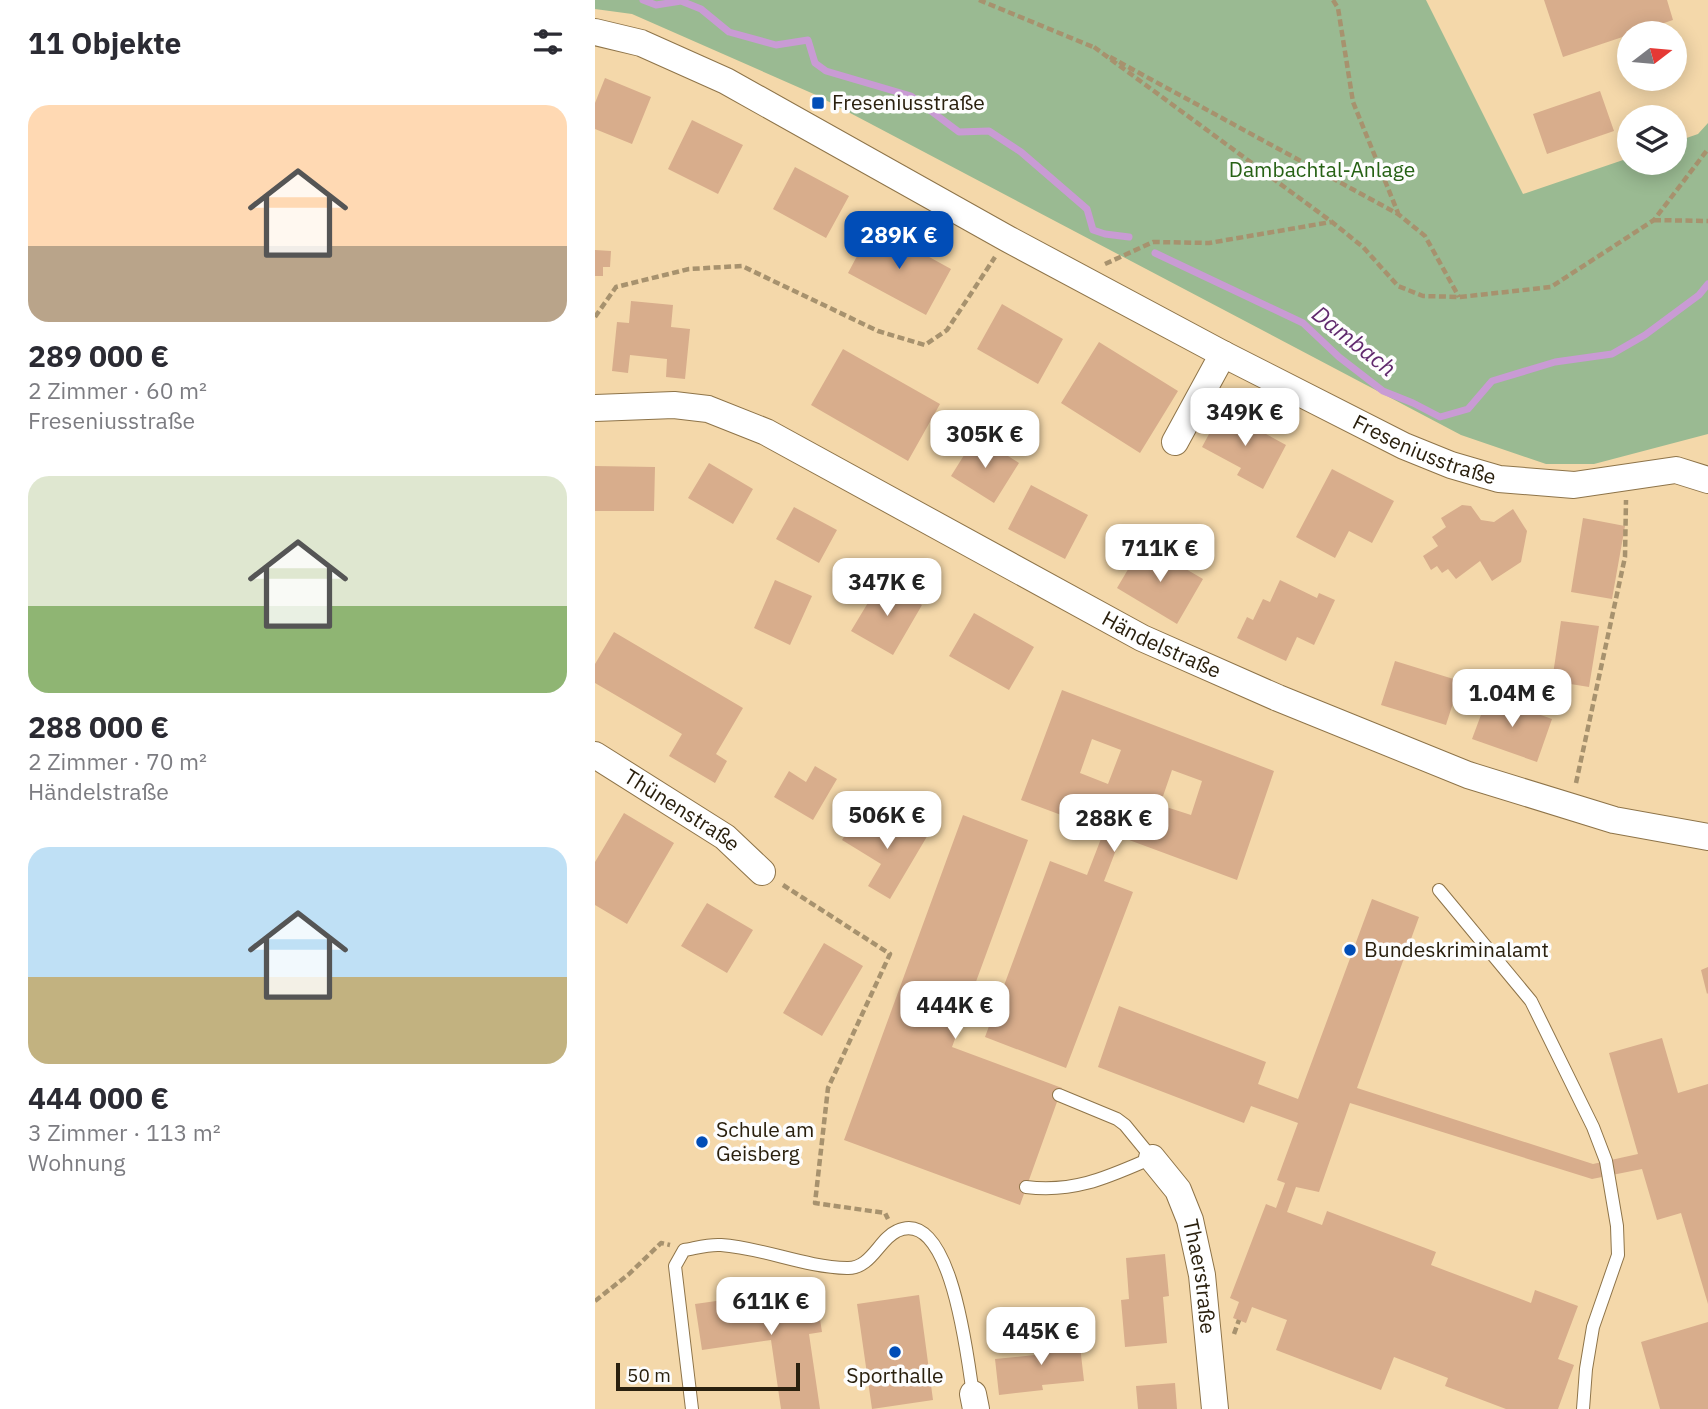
<!DOCTYPE html>
<html lang="de">
<meta charset="utf-8">
<style>
body{margin:0;font-family:"IBM Plex Sans",sans-serif;background:#f7f7f7;color:#2b2b33;height:100vh;display:flex;flex-direction:column;font-size:26px;white-space:nowrap}
*{box-sizing:border-box;margin:0}
p{font-size:23px;color:#7c7c81}
.icon{flex:none;width:38px;height:38px;fill:none;stroke:currentColor;stroke-width:2;stroke-linecap:round;stroke-linejoin:round}
.map{position:relative;flex:1;overflow:hidden}
.sheet{display:flex;flex-direction:column;background:#fff;width:595px}
.sheet>*{flex:none}
.needle{width:46px;rotate:74deg}
.buttons{position:absolute;left:1022px;top:21px;display:grid;gap:14px}
.buttons a{display:grid;place-items:center;width:70px;height:70px;border-radius:50%;background:#fff;box-shadow:0 4px 18px #0003;font-size:35px}
.scale{position:absolute;left:21px;bottom:18px;width:184px;box-sizing:border-box;padding-left:7px;border:4px solid #2a200e;border-top:0;font-size:19px;line-height:24px;white-space:nowrap;color:#2a200e;-webkit-text-stroke:5px #fdfdfd;paint-order:stroke}
.price{position:absolute;translate:-50% -60px;padding:0 16px;border-radius:14px;background:#fff;color:#222;font-size:23px;line-height:46px;filter:drop-shadow(0 2px 4px #0008)}
.price::after{content:'';position:absolute;left:50%;top:42px;width:21px;height:16px;margin-left:-10px;background:inherit;clip-path:polygon(0 0,100% 0,50% 100%)}
.price.selected{background:#014db7;color:#fff}
ul{padding:0;list-style:none}
li{display:grid;align-content:center;gap:14px;height:371px;padding:0 28px}
li span{display:grid;place-items:center;height:217px;border-radius:21px;color:#555}
li>.icon{margin-inline-start:auto}
span .icon{width:126px;height:126px;fill:#fffc;stroke-width:1}
li b{font-size:30px}
h2{display:flex;justify-content:space-between;align-items:center;height:84px;padding:0 28px;font-size:30px}
main{display:flex;flex:1;min-height:0}
.map>svg:first-child{display:block}
.green{fill:#9aba92}
.lines{fill:none;stroke-linecap:round;stroke-linejoin:round}
.stream{stroke:#c99bd4;stroke-width:7}
.building{fill:#d8ad8c;fill-rule:evenodd}
.lane-casing{stroke:#8e7449;stroke-width:14}
.street-casing{stroke:#8e7449;stroke-width:28}
.path{stroke:#a7926e;stroke-width:4.5;stroke-dasharray:7 3.5;stroke-linecap:butt}
.lane{stroke:#fff;stroke-width:12}
.street{stroke:#fff;stroke-width:26}
.poi-dot{fill:#014db7;stroke:#fdfdfd;stroke-width:2.5}
.labels{text-anchor:middle;stroke-width:7;stroke-linejoin:round;paint-order:stroke}
.poi-label{font-size:21px;fill:#2a200e;stroke:#fdfdfd;text-anchor:start}
.park-label{font-size:21px;fill:#266114;stroke:#fdfdfd}
.street-label{font-size:21px;fill:#2a200e;stroke:#fdfdfd}
.water-label{font-size:23px;font-style:italic;fill:#60296d;stroke:#fdfdfd}
</style>
<main>
<section class="sheet">
<h2>11 Objekte<svg class="icon" aria-label="filters" viewBox="0 0 24 24"><path d="M4 7h16M4 17h16"/><circle cx="9" cy="7" r="2"/><circle cx="15" cy="17" r="2"/></svg></h2>
<ul>
<li><span style="background:linear-gradient(#ffd9b3 65%,#b9a48a 0)"><svg class="icon" aria-label="home" viewBox="0 0 24 24"><path d="M3 11l9-7 9 7M6 9v11h12V9"/></svg></span><div><b>289 000 €</b><p>2 Zimmer · 60 m²</p><p>Freseniusstraße</p></div></li>
<li><span style="background:linear-gradient(#dfe7d0 60%,#8fb573 0)"><svg class="icon" aria-label="home" viewBox="0 0 24 24"><path d="M3 11l9-7 9 7M6 9v11h12V9"/></svg></span><div><b>288 000 €</b><p>2 Zimmer · 70 m²</p><p>Händelstraße</p></div></li>
<li><span style="background:linear-gradient(#bfe0f5 60%,#c2b280 0)"><svg class="icon" aria-label="home" viewBox="0 0 24 24"><path d="M3 11l9-7 9 7M6 9v11h12V9"/></svg></span><div><b>444 000 €</b><p>3 Zimmer · 113 m²</p><p>Wohnung</p></div></li>
</ul>
</section>
<div class="map">
<svg width="1113" height="1409" viewBox="0 0 1113 1409">
<rect width="100%" height="100%" fill="#f4d8aa"/>
<path class="green" d="M 0,0 L 831,0 L 928,194 L 1034,158 L 1034,163 L 1080,163 L 1080,142 L 1103,134 L 1113,123 L 1113,434 L 999,464 L 951,464 L 866,435 L 221,95 L 37,14 L 0,9 Z"/>
<g class="lines">
<path class="stream" d="M 48,0 L 61,5 L 86,1 L 106,9 L 134,32 L 181,45 L 213,40 L 220,63 L 231,71 L 316,96 L 364,132 L 394,131 L 426,152 L 492,209 L 498,230 L 510,234 L 534,237
M 560,253 L 708,323 L 744,357 L 788,391 L 818,403 L 845,417 L 873,409 L 897,381 L 960,362 L 1017,354 L 1050,335 L 1104,295 L 1113,284"/>
</g>
<path class="building" d="M 949,0 L 1072,0 L 1078,20 L 968,57 Z
M 10,78 L 56,97 L 37,144 L 0,129 L 0,103 Z
M 1005,91 L 1019,131 L 952,154 L 938,114 Z
M 97,120 L 148,145 L 123,194 L 73,169 Z
M 200,167 L 254,196 L 231,238 L 178,209 Z
M 278,226 L 356,269 L 331,315 L 253,273 Z
M 0,250 L 16,251 L 15,267 L 8,267 L 8,276 L 0,276 Z
M 36,301 L 78,305 L 76,327 L 95,329 L 90,379 L 71,377 L 72,359 L 35,355 L 33,373 L 17,371 L 22,322 L 34,323 Z
M 407,304 L 468,339 L 443,384 L 382,349 Z
M 504,342 L 583,391 L 545,453 L 466,403 Z
M 248,349 L 345,404 L 313,461 L 216,405 Z
M 627,410 L 691,445 L 668,489 L 642,475 L 646,468 L 607,447 Z
M 381,436 L 424,463 L 399,503 L 356,476 Z
M 114,463 L 158,489 L 138,524 L 93,498 Z
M 0,466 L 60,467 L 59,511 L 0,511 Z
M 737,469 L 799,501 L 777,543 L 754,531 L 740,558 L 701,537 Z
M 436,485 L 493,515 L 470,559 L 413,529 Z
M 867,505 L 876,506 L 886,520 L 899,522 L 918,509 L 932,531 L 926,562 L 897,581 L 885,561 L 861,579 L 853,569 L 847,573 L 842,566 L 836,570 L 828,556 L 843,546 L 837,537 L 851,527 L 846,518 Z
M 199,507 L 242,530 L 224,563 L 181,539 Z
M 988,518 L 1030,526 L 1017,599 L 976,592 Z
M 548,544 L 608,579 L 582,624 L 522,588 Z
M 180,580 L 217,596 L 195,645 L 159,628 Z
M 685,580 L 722,598 L 724,593 L 740,600 L 719,645 L 702,637 L 691,661 L 642,638 L 652,617 L 658,620 L 668,599 L 675,602 Z
M 286,581 L 327,605 L 298,655 L 256,631 Z
M 379,613 L 439,647 L 414,690 L 354,656 Z
M 966,621 L 1004,626 L 994,687 L 957,681 Z
M 19,632 L 148,708 L 121,754 L 132,761 L 120,783 L 74,756 L 87,734 L 0,683 L 0,664 Z
M 800,661 L 865,681 L 851,725 L 786,705 Z
M 467,690 L 679,771 L 642,880 L 526,837 L 509,881 L 538,892 L 471,1068 L 390,1037 L 455,861 L 492,875 L 509,831 L 426,800 ZM 497,739 L 526,750 L 513,784 L 485,773 ZM 577,770 L 607,781 L 596,815 L 565,805 Z
M 893,696 L 957,719 L 942,762 L 877,739 Z
M 220,766 L 242,779 L 218,820 L 179,797 L 194,771 L 211,782 Z
M 29,813 L 79,843 L 32,924 L 0,905 L 0,862 Z
M 262,815 L 298,836 L 309,818 L 334,833 L 295,899 L 273,886 L 286,864 L 247,840 Z
M 368,815 L 433,840 L 357,1047 L 467,1088 L 425,1205 L 249,1140 Z
M 777,899 L 824,917 L 762,1088 L 998,1164 L 1043,1154 L 1014,1053 L 1067,1038 L 1083,1093 L 1113,1084 L 1113,1304 L 1086,1213 L 1062,1220 L 1047,1169 L 997,1179 L 755,1103 L 724,1192 L 701,1187 L 692,1212 L 727,1225 L 732,1211 L 841,1252 L 836,1265 L 936,1303 L 940,1290 L 983,1306 L 963,1359 L 979,1365 L 963,1409 L 911,1409 L 850,1386 L 853,1378 L 799,1357 L 786,1390 L 681,1350 L 692,1320 L 657,1307 L 651,1323 L 638,1318 L 644,1302 L 635,1298 L 671,1204 L 681,1208 L 690,1183 L 682,1180 L 703,1123 L 656,1106 L 649,1123 L 503,1067 L 524,1006 L 671,1062 L 663,1084 L 703,1099 Z
M 112,903 L 158,930 L 132,973 L 86,946 Z
M 229,943 L 268,966 L 227,1036 L 188,1013 Z
M 1113,967 L 1113,993 L 1112,994 L 1106,970 Z
M 570,1254 L 574,1296 L 568,1297 L 572,1343 L 530,1347 L 526,1300 L 534,1299 L 531,1258 Z
M 220,1287 L 227,1332 L 214,1334 L 225,1409 L 186,1409 L 176,1340 L 107,1350 L 100,1304 Z
M 324,1295 L 338,1400 L 277,1409 L 262,1304 Z
M 1113,1322 L 1113,1409 L 1065,1409 L 1046,1342 Z
M 484,1337 L 489,1381 L 447,1385 L 448,1390 L 404,1395 L 400,1359 L 440,1355 L 439,1341 Z
M 580,1383 L 582,1409 L 543,1409 L 541,1386 Z"/>
<g class="lines">
<g class="lane-casing">
<path id="lane" d="M 844,890 L 936,1001 L 998,1127 L 1011,1161 L 1022,1226 L 1023,1255 L 998,1327 L 991,1369 L 988,1409
M 431,1187 C 480,1193 513,1177 557,1158 L 530,1125 L 522,1119 L 464,1095
M 97,1409 L 80,1266 L 89,1250 C 101,1248 114,1244 126,1245 C 169,1248 209,1267 252,1268 C 276,1269 284,1239 302,1231 C 357,1205 373,1364 378,1394"/>
</g>
<g class="street-casing">
<g id="street">
<path id="s1" d="M 0,32 L 46,43 L 131,81 L 413,239 L 628,354 L 809,446 L 856,465 L 904,479 L 979,485 L 1081,470 L 1113,480"/>
<path id="s2" d="M 0,408 L 79,405 L 113,409 L 171,432 L 547,638 L 683,698 L 873,775 L 1019,820 L 1113,837"/>
<path d="M 580,442 L 628,354"/>
<path id="s3" d="M 0,755 L 130,837 L 167,872"/>
<path id="s4" d="M 557,1158 L 583,1190 L 595,1220 L 607,1275 L 620,1409"/>
<path d="M 378,1394 L 381,1409"/>
</g>
</g>
<path class="path" d="M 384,0 L 498,47
M 738,0 L 743,8 L 758,102 L 803,213
M 499,47 L 737,222 L 768,247 L 803,286 L 828,296 L 865,297 L 956,287 L 1059,220 L 1113,149
M 515,57 L 803,214 L 830,236 L 864,297
M 1059,220 L 1113,221
M 510,264 L 558,242 L 614,243 L 736,222
M 0,317 L 21,287 L 94,269 L 147,266 L 283,331 L 330,345 L 352,330 L 400,257
M 981,783 L 1030,557 L 1031,500
M 188,885 L 295,954 L 233,1088 L 220,1203 L 290,1213 L 293,1219
M 0,1301 L 34,1274 L 66,1243 L 75,1245
M 639,1334 L 644,1320"/>
<use href="#lane" class="lane"/>
<use href="#street" class="street"/>
</g>
<g class="poi-dot">
<rect x="216" y="96" width="14" height="14" rx="3.5"/>
<circle cx="755" cy="950" r="7"/>
<circle cx="107" cy="1142" r="7"/>
<circle cx="300" cy="1352" r="7"/>
</g>
<g class="labels">
<g class="poi-label">
<text x="237" y="110">Freseniusstraße</text>
<text x="769" y="957">Bundeskriminalamt</text>
<text x="121" y="1137">Schule am<tspan x="121" dy="24">Geisberg</tspan></text>
<text x="300" y="1383" text-anchor="middle">Sporthalle</text>
</g>
<g class="park-label">
<text x="727" y="177">Dambachtal-Anlage</text>
</g>
<g class="street-label">
<text dy="7" stroke="none"><textPath href="#s1" startOffset="931">Freseniusstraße</textPath></text>
<text dy="7" stroke="none"><textPath href="#s2" startOffset="625">Händelstraße</textPath></text>
<text dy="7" stroke="none"><textPath href="#s3" startOffset="103">Thünenstraße</textPath></text>
<text dy="7" stroke="none"><textPath href="#s4" startOffset="131">Thaerstraße</textPath></text>
</g>
<g class="water-label">
<text transform="translate(759 341) rotate(38)" y="8">Dambach</text>
</g>
</g>
</svg>
<div class="buttons">
<a><svg class="needle" viewBox="-14 -14 28 28"><path d="M0-13l5 13h-10z" fill="#e53935"/><path d="M0 13l5-13h-10z" fill="#7c7c81"/></svg></a>
<a><svg class="icon" aria-label="layers" viewBox="0 0 24 24"><path d="M12 4l9 5-9 5-9-5zM3 14l9 5 9-5"/></svg></a>
</div>
<div class="scale">50 m</div>
<b class="price selected" style="left:304px;top:271px">289K €</b>
<b class="price" style="left:650px;top:448px">349K €</b>
<b class="price" style="left:390px;top:470px">305K €</b>
<b class="price" style="left:565px;top:584px">711K €</b>
<b class="price" style="left:292px;top:618px">347K €</b>
<b class="price" style="left:917px;top:729px">1.04M €</b>
<b class="price" style="left:292px;top:851px">506K €</b>
<b class="price" style="left:519px;top:854px">288K €</b>
<b class="price" style="left:360px;top:1041px">444K €</b>
<b class="price" style="left:176px;top:1337px">611K €</b>
<b class="price" style="left:446px;top:1367px">445K €</b>
</div>
</main>
